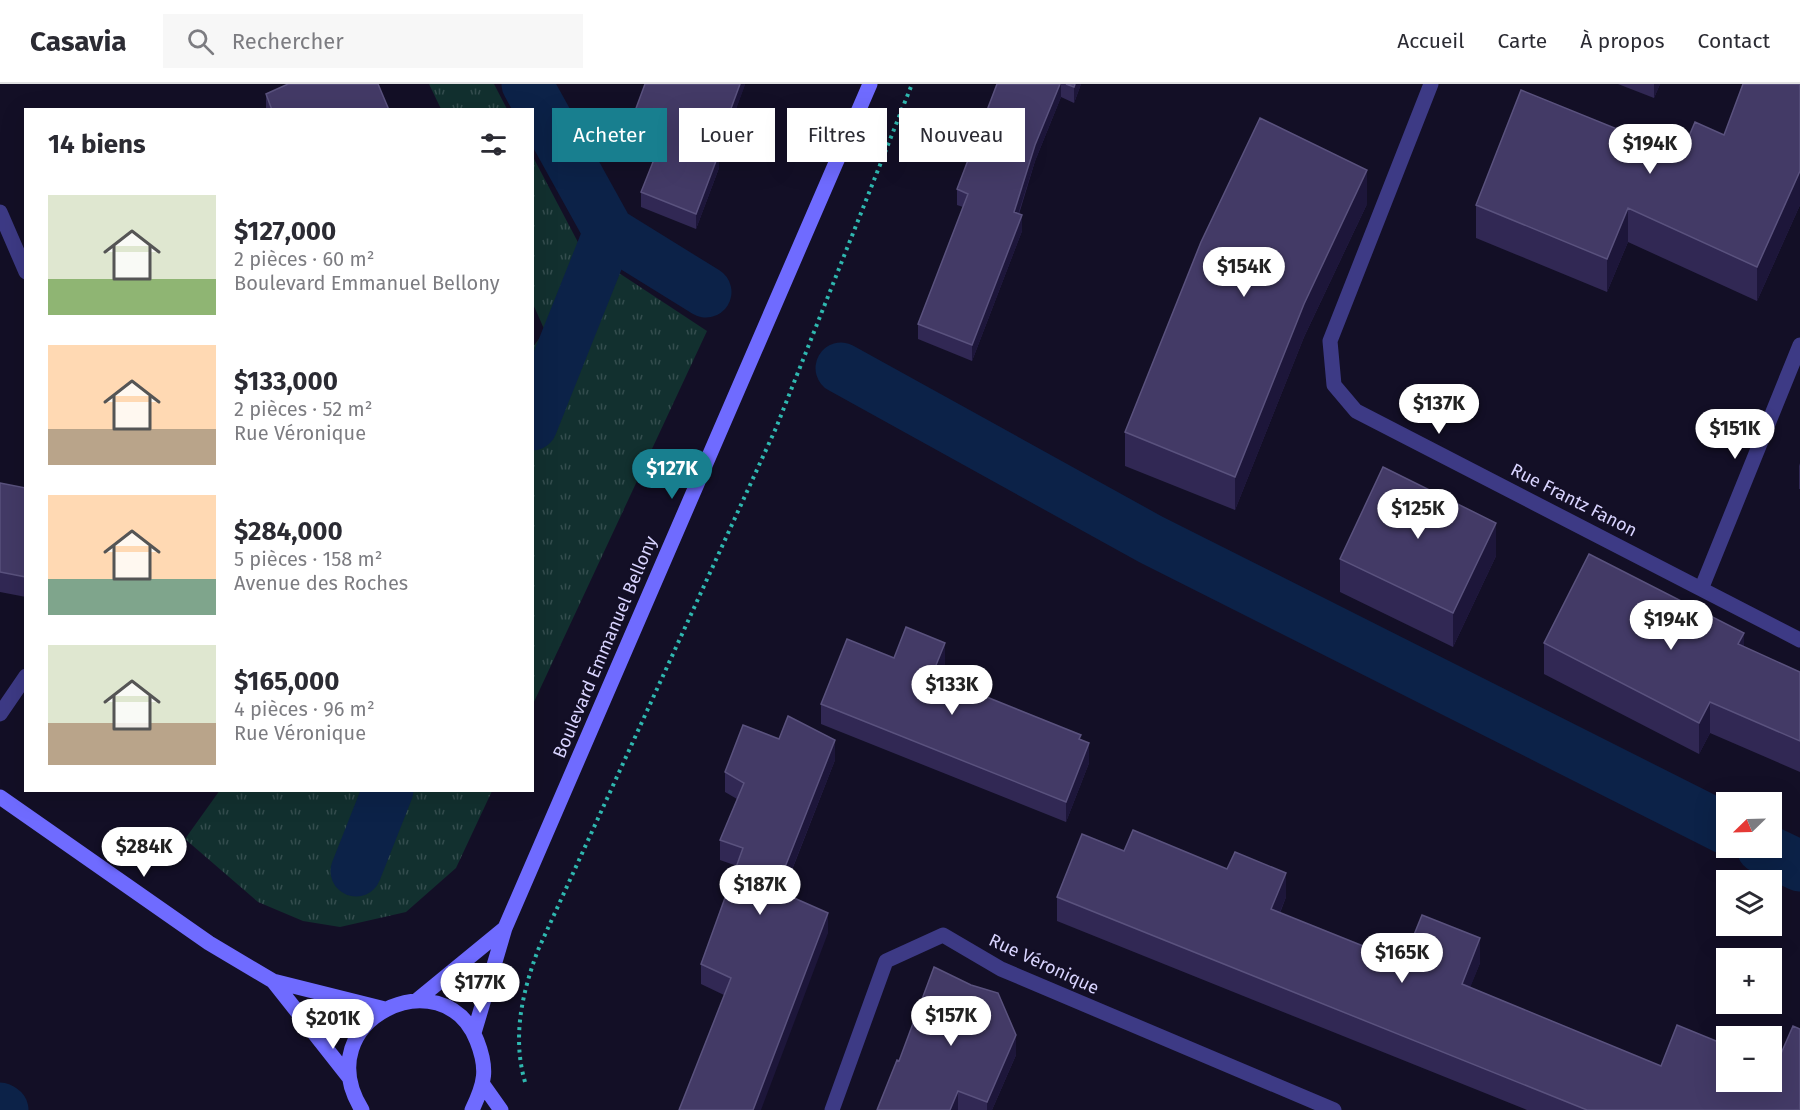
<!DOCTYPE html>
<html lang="fr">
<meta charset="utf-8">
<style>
body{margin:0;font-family:"Fira Sans",sans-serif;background:#f7f7f7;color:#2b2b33;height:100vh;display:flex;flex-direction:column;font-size:22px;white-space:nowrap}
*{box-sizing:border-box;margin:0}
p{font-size:20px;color:#7c7c81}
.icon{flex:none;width:33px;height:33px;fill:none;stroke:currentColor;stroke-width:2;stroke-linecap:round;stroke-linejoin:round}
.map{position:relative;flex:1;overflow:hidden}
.details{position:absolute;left:24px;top:24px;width:510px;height:684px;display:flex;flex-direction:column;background:#fff;border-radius:0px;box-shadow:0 6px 24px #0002}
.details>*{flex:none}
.hud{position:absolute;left:552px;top:24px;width:570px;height:54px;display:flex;gap:12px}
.needle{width:39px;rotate:247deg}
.fabs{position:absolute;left:1716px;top:708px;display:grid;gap:12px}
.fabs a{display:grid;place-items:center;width:66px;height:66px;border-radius:0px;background:#fff;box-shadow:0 6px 24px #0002;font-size:30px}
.price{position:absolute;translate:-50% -51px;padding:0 14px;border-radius:21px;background:#fff;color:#222;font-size:20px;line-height:39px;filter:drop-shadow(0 2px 3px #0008)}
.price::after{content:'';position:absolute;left:50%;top:36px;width:18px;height:14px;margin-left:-9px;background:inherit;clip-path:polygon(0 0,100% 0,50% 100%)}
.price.active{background:#187f8f;color:#fff}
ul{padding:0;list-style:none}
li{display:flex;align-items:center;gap:18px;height:150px;padding:0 24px}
li span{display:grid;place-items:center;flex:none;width:168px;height:120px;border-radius:0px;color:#555}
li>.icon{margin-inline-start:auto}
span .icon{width:72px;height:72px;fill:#fffc;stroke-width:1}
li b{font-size:26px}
h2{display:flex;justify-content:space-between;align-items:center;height:72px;padding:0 24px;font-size:26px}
.chip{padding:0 21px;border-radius:0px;background:#fff;box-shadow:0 6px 24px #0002;font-size:21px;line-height:54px}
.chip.active{background:#187f8f;color:#fff}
header{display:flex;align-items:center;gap:36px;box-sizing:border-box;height:84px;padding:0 30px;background:#fff;border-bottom:2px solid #e1e1e2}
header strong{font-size:28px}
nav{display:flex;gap:33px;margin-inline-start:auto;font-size:21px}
.search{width:420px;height:54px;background:#f7f7f7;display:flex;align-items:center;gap:15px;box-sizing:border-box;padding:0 21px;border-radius:0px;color:#7c7c81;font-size:22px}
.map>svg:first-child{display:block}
.grass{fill:url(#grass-tufts)}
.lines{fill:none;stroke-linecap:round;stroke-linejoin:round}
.canal{stroke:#0c2248;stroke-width:51}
.path{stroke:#2fb8b0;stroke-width:4;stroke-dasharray:3 4.5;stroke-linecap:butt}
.street{stroke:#3d3a85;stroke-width:15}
.secondary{stroke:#6f6bff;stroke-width:15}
.wall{fill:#312854}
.shaded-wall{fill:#1d163a}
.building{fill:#433a66;stroke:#5a527e;stroke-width:1.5}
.labels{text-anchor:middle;stroke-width:4.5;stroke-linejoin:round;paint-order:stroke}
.street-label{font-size:18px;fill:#d9d4ff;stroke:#130f26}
</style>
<header>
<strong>Casavia</strong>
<div class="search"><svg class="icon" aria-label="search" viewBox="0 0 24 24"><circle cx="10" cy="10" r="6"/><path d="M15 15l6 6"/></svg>Rechercher</div>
<nav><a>Accueil</a><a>Carte</a><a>À propos</a><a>Contact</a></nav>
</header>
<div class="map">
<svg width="1800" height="1026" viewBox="0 0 1800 1026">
<defs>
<pattern id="grass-tufts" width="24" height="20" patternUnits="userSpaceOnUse" patternTransform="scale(1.5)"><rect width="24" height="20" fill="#12302f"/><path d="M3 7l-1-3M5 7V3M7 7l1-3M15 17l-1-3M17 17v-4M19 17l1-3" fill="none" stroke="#344d4e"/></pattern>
</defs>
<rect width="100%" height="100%" fill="#130f26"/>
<path class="grass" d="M 429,0 L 494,0 L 507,25 L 441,25 Z
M 533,73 L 581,164 L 707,247 L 533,620 L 532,264 L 545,247 L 533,220 Z
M 220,706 L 492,706 L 492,707 L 456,784 L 406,828 L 340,843 L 303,837 L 258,818 L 185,755 Z"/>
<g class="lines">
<path class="canal" d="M 527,0 L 609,148 L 706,208
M 841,284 L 1150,455 L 1726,745
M 532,341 L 609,148
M 1762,764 L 1800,782
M 356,787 L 388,706
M 0,1024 L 3,1026"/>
<path class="path" d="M 525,998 C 512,953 522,909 538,866 L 776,344 L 912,0"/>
<path class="street" d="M 1431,0 L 1330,257 L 1334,301 L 1356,327 L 1800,556
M 0,128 L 26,188
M 1702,503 L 1800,261
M 0,630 L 26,592
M 832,1026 L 886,877 L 943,851 L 1001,885 L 1334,1026"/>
<path class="secondary" d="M 0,713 L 209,859 L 273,897 L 385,925
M 273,897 L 348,992
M 416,917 L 505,844
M 474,949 L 505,844 L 870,0
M 484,1002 L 501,1026
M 362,1026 C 306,935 444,872 477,957 C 488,985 485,999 472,1026"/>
</g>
<path class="wall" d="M 745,0 L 719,71 L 719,84 L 696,145 L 641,123 L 641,108 L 660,61 L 632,50 L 632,35 Z
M 997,0 L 1081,0 L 1074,19 L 1061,13 L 1035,77 L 1019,130 L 1022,147 L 972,277 L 918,255 L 918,240 L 963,123 L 957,121 L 957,105 Z
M 1618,0 L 1660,0 L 1654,14 Z
M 1800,0 L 1800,121 L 1757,217 L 1628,158 L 1607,208 L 1476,154 L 1476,121 L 1681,71 L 1724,51 Z
M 266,10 L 389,26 L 266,26 Z
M 1367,120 L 1304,253 L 1235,426 L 1125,382 L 1125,348 Z
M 1800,379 L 1800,405 L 1799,405 L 1799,382 Z
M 0,394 L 0,399 L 26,404 L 26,513 L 0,508 Z
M 1496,472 L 1453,563 L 1340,508 L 1340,475 Z
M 1544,559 L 1744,563 L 1800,588 L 1800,688 L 1710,649 L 1699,670 L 1544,590 Z
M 894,574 L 945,579 L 939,594 L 1081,656 L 1089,679 L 1066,738 L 821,640 L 821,620 Z
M 835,676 L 783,809 L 828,849 L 724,911 L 701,900 L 701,880 L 737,782 L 720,776 L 720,756 L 737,715 L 725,708 L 725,688 Z
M 1124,767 L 1286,813 L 1280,829 L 1403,878 L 1480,879 L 1470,903 L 1661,982 L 1800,1026 L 1527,1026 L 1057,837 L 1057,813 Z
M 1016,971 L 992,1026 L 877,1026 L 899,977 Z"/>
<path class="shaded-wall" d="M 740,0 L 745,0 L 745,1 L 719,71 L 719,84 L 696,145 L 696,130 L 715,68 Z
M 1060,0 L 1061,0 L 1061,13 L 1035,77 L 1014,143 L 1014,128 L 1035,61 Z
M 1075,0 L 1081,0 L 1074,19 L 1074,3 Z
M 1654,0 L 1660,0 L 1654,14 Z
M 1367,86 L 1367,120 L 1304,253 L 1235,426 L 1235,393 L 1304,220 Z
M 1800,87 L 1800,121 L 1757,217 L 1757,183 Z
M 1628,124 L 1628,158 L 1607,208 L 1607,175 Z
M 1022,131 L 1022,147 L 972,277 L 972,261 Z
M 1496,439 L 1496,472 L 1453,563 L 1453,529 Z
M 1744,549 L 1744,580 L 1738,560 Z
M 945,559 L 945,579 L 932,611 L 932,591 Z
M 1710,618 L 1710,649 L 1699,670 L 1699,639 Z
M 835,656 L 835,676 L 776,826 L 776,806 Z
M 1089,659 L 1089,679 L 1066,738 L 1066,718 Z
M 1286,789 L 1286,813 L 1271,850 L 1271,825 Z
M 828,829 L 828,849 L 761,1026 L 753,1026 Z
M 1480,854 L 1480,879 L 1462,924 L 1462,900 Z
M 1016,951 L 1016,971 L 992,1026 L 987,1026 L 987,1018 Z
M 958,1007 L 958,1026 L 950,1026 Z"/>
<path class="building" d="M 288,0 L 378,0 L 389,26 L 272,26 L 266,10 Z
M 645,0 L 740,0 L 715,68 L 719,69 L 696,130 L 641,108 L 665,48 L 632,35 Z
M 997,0 L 1060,0 L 1035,61 L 1014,128 L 1022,131 L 972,261 L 918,240 L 968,110 L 957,105 Z
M 1066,0 L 1075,0 L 1074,3 Z
M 1743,0 L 1800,0 L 1800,87 L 1757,183 L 1628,124 L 1607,175 L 1476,121 L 1521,6 L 1681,71 L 1695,38 L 1724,51 Z
M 1260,34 L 1367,86 L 1304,220 L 1235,393 L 1125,348 L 1201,158 Z
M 1383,383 L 1496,439 L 1453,529 L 1340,475 Z
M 0,399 L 26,404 L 26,493 L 0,488 Z
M 1589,470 L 1744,549 L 1738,560 L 1800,588 L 1800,657 L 1710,618 L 1699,639 L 1544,559 Z
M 906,543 L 945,559 L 932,591 L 1081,651 L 1079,655 L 1089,659 L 1066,718 L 821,620 L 847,555 L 894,574 Z
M 788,632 L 835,656 L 776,806 L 828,829 L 753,1026 L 679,1026 L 731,894 L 701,880 L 743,764 L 720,756 L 744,699 L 725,688 L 743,641 L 779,655 Z
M 1133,746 L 1227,785 L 1235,768 L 1286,789 L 1271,825 L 1403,878 L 1422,831 L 1480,854 L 1462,900 L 1661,982 L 1677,941 L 1726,961 L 1726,998 L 1772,998 L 1772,979 L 1776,981 L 1793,942 L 1800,945 L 1800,1026 L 1587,1026 L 1057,813 L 1082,750 L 1124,767 Z
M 934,883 L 971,901 L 998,909 L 1016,951 L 987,1018 L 958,1007 L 950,1026 L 877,1026 L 897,976 L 899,977 Z"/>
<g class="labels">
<g class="street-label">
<text transform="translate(1574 416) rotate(27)" y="6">Rue Frantz Fanon</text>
<text transform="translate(605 563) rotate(-67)" y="6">Boulevard Emmanuel Bellony</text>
<text transform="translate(1044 880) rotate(25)" y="6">Rue Véronique</text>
</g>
</g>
</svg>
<div class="fabs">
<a><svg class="needle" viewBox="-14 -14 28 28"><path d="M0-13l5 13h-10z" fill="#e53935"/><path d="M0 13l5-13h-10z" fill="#7c7c81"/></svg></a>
<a><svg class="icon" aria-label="layers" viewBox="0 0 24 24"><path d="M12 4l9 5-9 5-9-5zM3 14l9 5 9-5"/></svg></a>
<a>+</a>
<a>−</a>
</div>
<b class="price" style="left:1650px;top:91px">$194K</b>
<b class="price" style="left:1244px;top:214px">$154K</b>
<b class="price" style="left:1439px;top:351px">$137K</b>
<b class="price" style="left:1735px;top:376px">$151K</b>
<b class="price active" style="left:672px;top:416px">$127K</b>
<b class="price" style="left:1418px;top:456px">$125K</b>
<b class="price" style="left:1671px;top:567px">$194K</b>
<b class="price" style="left:952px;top:632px">$133K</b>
<b class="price" style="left:144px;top:794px">$284K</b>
<b class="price" style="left:760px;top:832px">$187K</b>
<b class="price" style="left:1402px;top:900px">$165K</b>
<b class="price" style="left:480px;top:930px">$177K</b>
<b class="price" style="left:951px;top:963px">$157K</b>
<b class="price" style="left:333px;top:966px">$201K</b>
<div class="hud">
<a class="chip active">Acheter</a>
<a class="chip">Louer</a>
<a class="chip">Filtres</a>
<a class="chip">Nouveau</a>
</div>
<section class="details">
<h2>14 biens<svg class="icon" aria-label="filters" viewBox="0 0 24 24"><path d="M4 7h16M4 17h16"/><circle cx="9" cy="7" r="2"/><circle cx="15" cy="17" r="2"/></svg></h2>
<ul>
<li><span style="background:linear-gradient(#dfe7d0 70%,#8fb573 0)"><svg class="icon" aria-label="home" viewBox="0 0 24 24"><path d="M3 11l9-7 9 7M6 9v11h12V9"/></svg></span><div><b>$127,000</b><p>2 pièces · 60 m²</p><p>Boulevard Emmanuel Bellony</p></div></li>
<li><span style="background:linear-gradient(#ffd9b3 70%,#b9a48a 0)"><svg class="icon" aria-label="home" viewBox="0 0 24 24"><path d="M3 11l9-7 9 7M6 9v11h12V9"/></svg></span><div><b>$133,000</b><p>2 pièces · 52 m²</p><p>Rue Véronique</p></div></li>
<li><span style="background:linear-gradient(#ffd9b3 70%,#7fa58c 0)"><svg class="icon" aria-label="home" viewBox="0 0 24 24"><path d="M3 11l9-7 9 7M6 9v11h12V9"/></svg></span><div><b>$284,000</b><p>5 pièces · 158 m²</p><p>Avenue des Roches</p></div></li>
<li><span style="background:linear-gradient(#dfe7d0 65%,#b9a48a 0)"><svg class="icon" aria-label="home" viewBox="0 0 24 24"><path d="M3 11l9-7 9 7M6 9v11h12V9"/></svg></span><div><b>$165,000</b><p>4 pièces · 96 m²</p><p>Rue Véronique</p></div></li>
</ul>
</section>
</div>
